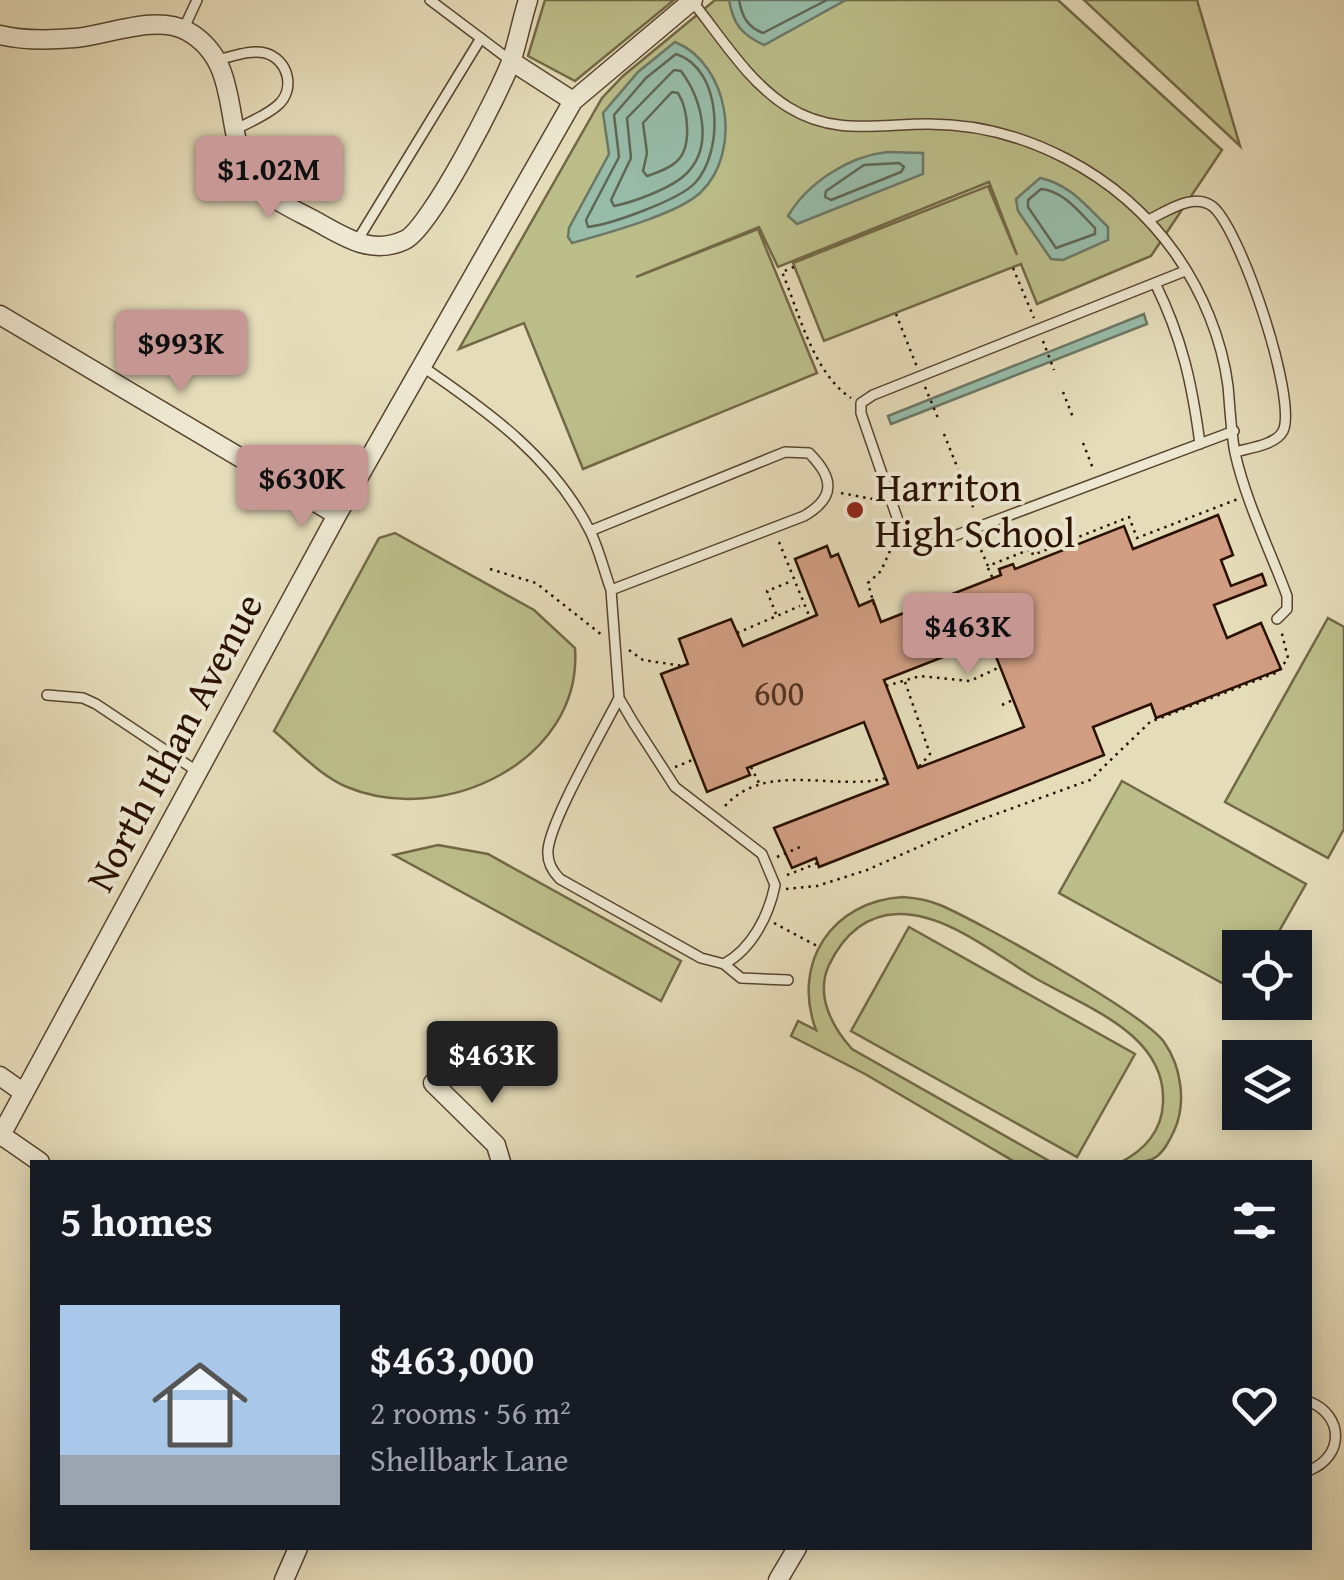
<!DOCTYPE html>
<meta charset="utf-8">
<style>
body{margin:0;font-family:"Gentium Book Plus",serif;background:#20242c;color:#f1f3f6;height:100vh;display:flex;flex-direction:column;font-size:38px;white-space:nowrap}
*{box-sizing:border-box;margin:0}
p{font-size:32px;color:#9ea1a6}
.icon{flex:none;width:55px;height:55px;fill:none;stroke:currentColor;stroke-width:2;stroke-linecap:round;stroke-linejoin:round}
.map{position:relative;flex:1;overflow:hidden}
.details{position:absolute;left:30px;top:1160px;width:1282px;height:390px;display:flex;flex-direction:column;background:#171b24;border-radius:0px;box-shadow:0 5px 25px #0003}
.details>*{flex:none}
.controls{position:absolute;left:1222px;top:930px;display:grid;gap:20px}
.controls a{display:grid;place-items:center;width:90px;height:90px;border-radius:0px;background:#171b24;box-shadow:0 5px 25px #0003;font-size:50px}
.price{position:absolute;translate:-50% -85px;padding:0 22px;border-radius:10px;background:#c59692;color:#111;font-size:32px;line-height:65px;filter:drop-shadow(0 2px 5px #0008)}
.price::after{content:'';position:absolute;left:50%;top:60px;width:30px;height:22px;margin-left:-15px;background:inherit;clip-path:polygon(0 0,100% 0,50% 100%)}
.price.current{background:#222;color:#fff}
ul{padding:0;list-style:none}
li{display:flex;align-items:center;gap:30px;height:250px;padding:0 30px}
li+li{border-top:2px solid #363941}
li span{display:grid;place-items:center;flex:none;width:280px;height:200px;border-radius:0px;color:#555}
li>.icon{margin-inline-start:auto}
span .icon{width:120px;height:120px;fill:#fffc;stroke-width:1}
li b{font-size:42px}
h2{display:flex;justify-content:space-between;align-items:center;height:120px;padding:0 30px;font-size:42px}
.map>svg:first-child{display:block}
.green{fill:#bcbe8a;stroke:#726845;stroke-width:2.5}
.water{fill:#97bca9;stroke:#6b7865;stroke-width:2.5}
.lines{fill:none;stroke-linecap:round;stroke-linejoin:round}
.shore{stroke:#606654;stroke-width:2.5}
.building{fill:#d19e83;stroke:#291100;stroke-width:2.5;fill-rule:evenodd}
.service-casing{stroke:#58442e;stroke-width:12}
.minor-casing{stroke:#58442e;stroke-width:21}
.path{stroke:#291100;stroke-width:2.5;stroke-dasharray:2.5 5;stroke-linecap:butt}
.service{stroke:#eee8d2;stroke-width:9}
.minor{stroke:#eee8d2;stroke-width:18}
.poi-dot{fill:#8f2418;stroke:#eee8d2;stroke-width:4}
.labels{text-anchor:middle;stroke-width:8;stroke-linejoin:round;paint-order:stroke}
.number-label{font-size:35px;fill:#533421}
.poi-label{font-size:40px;fill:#291100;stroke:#eee8d2;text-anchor:start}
.street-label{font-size:40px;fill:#291100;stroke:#eee8d2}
</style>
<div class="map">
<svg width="1344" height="1580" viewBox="0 0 1344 1580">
<rect width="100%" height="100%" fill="#e5dcb9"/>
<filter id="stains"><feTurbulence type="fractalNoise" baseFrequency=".002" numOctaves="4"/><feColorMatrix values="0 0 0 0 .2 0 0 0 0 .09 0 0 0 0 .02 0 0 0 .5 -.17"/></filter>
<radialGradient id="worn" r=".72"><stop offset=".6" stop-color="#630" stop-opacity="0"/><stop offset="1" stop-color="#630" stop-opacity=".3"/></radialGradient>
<path class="green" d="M 545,0 L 674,0 L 575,81 L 528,56 Z
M 715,0 L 1058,0 L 1222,150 L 1151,256 L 1037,304 L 1021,264 L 824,341 L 793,263 L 988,186 L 1017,255 L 989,182 L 778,267 L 759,227 L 636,277 L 758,229 L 817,373 L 583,469 L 524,323 L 459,349 L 602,98 L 623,76 Z
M 1085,0 L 1197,0 L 1240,146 L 1084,0 Z
M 395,533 L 534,610 L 575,648 C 583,762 442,827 347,787 C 319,775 297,750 274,731 L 379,538 Z
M 1328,618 L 1344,627 L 1344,829 L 1328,858 L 1225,802 Z
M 1122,781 L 1306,884 L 1270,947 L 1240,948 L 1240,993 L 1059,893 Z
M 438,845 L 488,854 L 681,961 L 661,1001 L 394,855 Z
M 903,897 C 916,898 928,900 940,905 C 980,922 1143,1013 1164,1042 C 1181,1066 1187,1103 1174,1131 C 1160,1161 1153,1163 1121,1162 C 1145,1150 1162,1130 1163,1103 C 1167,1034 1085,1007 1035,978 C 995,954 946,913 898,914 C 864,915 843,936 829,965 C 815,995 832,1027 852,1049 L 1051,1162 L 1015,1162 L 865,1074 L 791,1036 L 798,1021 L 816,1030 C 791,963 832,901 903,897 Z
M 909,927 L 1135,1054 L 1077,1157 L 851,1031 Z"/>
<path class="water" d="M 729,0 L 846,0 L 764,45 C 742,35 733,24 729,0 Z
M 675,42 C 729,64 743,151 701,192 C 679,214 604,234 572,243 L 568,237 L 569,228 L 609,154 L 603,113 L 638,72 Z
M 887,152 L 923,153 L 923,174 L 797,224 L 788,216 C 808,182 850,156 887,152 Z
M 1040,178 C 1070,184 1087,207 1108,227 L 1108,240 L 1063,260 L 1051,259 L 1018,211 L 1016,199 Z
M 1144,314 L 1147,324 L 891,424 L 888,416 Z"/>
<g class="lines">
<path class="shore" d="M 739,0 C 742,16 747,27 763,33 L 827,0
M 676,54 C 723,69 724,152 695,183 C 679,200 612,224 588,227 L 586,220 L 619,157 L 614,115 L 646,78 Z
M 674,70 L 681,71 C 701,98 715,146 686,174 C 672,188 634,202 614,206 L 611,200 L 631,158 L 627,118 Z
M 672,92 L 678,93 C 688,109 693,148 676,162 C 669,169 656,173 647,176 L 643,171 L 647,153 L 643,123 Z
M 899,163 L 904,167 L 901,172 L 831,200 L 825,197 L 826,191 L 864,165 Z
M 1041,189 C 1064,191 1080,213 1095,228 L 1095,234 L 1056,248 L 1028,207 L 1028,200 Z"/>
</g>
<path class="building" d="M 1218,515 L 1233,555 L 1221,560 L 1231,586 L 1262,574 L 1266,585 L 1214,605 L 1227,638 L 1261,623 L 1281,669 L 1156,718 L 1151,704 L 1093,727 L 1104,755 L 819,867 L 816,858 L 792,868 L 774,828 L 888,784 L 864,722 L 747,768 L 750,775 L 707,792 L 661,674 L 688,664 L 679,639 L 731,619 L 743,646 L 817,615 L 795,559 L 827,546 L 831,557 L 838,554 L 859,606 L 873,600 L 881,622 L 1001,575 L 999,569 L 1013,564 L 1015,569 L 1124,526 L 1133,549 ZM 989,639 L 1024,727 L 918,768 L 884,680 Z"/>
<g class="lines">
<g class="service-casing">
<path id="service" d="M 430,0 L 511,61
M 692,1 C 721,37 749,83 788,107 C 834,136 878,124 928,124 C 1024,124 1119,174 1175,253 C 1202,291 1222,339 1228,386 C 1230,408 1231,432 1235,453 C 1246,502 1270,550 1287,596 L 1287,609 L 1277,619
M 184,28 L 197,0
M 217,60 C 232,57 250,49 265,53 C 288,59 296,89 278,105 C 267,115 250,122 236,129
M 1148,220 C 1166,212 1193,192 1212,206 C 1240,227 1298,400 1283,431 C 1276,445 1249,448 1235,452
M 357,241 L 481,38
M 1185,271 L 873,395 L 861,403 L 861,413 L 902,532 L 915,543 L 930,545 L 1234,431
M 1155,283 C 1182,338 1192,383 1200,444
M 423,367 C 489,412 553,458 590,531 C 599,549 604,571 611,590 L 804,516 C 837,497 833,477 809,453 L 785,452 L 590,531
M 611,590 L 619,698 L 633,722 L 675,787 L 762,854 L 775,885 C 769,915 752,949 724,964 L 701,958 L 560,879 C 552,871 547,861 548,850 C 550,821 603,730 619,698
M 47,695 L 83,698 L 96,704 L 198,772
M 724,964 L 741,978 L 788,980
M 1310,1402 C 1344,1416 1344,1456 1310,1470"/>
</g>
<g class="minor-casing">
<path id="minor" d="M 0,35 C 23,41 51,40 75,38 C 108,35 156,14 187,31 C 238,59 225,119 244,165 C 255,195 295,209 321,224 C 348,239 373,255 405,240 C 430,229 501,90 512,59 C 518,40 522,19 528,0
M 511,61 L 573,101
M 0,315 L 337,515
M 0,1076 L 24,1093
M 433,1083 L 496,1145 L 501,1162
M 1,1135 L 40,1162
M 0,1137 L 337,515 L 573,101 L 693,0
M 284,1580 L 298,1548
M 778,1580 L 797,1548"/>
</g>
<path class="path" d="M 794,267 L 782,272 C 799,312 813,373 851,398
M 1013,268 L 1034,318
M 896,314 L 917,367
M 1043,341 L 1054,370
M 925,387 L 938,418
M 1063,392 L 1074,420
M 944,434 L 958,469
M 1083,443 L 1094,471
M 964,484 L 975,512
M 841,493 L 878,500
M 779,542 L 810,618
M 978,543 L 988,566 L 1031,549 L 1033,555 L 1129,517 L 1137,538 L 1238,499
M 988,568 L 993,579
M 490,569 L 536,583 L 602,635
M 874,605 L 868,583 L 881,571 L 893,544
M 776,614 L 767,591 L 792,581
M 737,633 L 800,606
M 629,650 L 643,660 L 683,666
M 905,682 L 930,754 L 918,768
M 886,686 L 920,676 L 970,681 L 1000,667
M 1002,705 L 1013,700
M 675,767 L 695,759
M 751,767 L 760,785
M 725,806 C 767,760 834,792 886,778
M 777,857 L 800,847
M 787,875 L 818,863
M 786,889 L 817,886 L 867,870 L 977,821 L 1090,780 L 1150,722 L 1278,672 L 1288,658 L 1281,630
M 774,923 L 817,946"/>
<use href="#service" class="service"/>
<use href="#minor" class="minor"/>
</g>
<circle class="poi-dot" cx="855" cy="510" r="10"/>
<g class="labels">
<g class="number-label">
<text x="779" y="705">600</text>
</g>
<g class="poi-label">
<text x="875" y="501">Harriton<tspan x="875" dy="46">High School</tspan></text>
</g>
<g class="street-label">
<text transform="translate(174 742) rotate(-62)" y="14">North Ithan Avenue</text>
</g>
</g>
<rect width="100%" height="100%" filter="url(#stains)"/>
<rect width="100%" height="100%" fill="url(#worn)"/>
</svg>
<div class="controls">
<a><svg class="icon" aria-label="locate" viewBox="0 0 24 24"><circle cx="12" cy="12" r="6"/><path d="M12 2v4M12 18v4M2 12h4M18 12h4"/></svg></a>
<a><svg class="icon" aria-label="layers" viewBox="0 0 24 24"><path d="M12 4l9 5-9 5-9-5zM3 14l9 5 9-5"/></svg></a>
</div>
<b class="price" style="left:269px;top:221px">$1.02M</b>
<b class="price" style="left:181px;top:395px">$993K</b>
<b class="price" style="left:302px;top:530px">$630K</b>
<b class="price" style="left:968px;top:678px">$463K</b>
<b class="price current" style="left:492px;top:1106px">$463K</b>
<section class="details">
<h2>5 homes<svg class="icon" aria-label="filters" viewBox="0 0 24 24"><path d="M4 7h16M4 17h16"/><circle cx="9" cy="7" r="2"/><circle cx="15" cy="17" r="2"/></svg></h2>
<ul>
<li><span style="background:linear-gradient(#a9c7e8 75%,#9aa5b1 0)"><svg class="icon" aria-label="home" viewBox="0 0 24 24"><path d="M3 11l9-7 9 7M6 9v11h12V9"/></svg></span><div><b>$463,000</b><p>2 rooms · 56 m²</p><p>Shellbark Lane</p></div><svg class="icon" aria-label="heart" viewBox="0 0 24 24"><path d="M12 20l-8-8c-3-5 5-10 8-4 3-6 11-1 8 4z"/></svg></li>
</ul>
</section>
</div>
